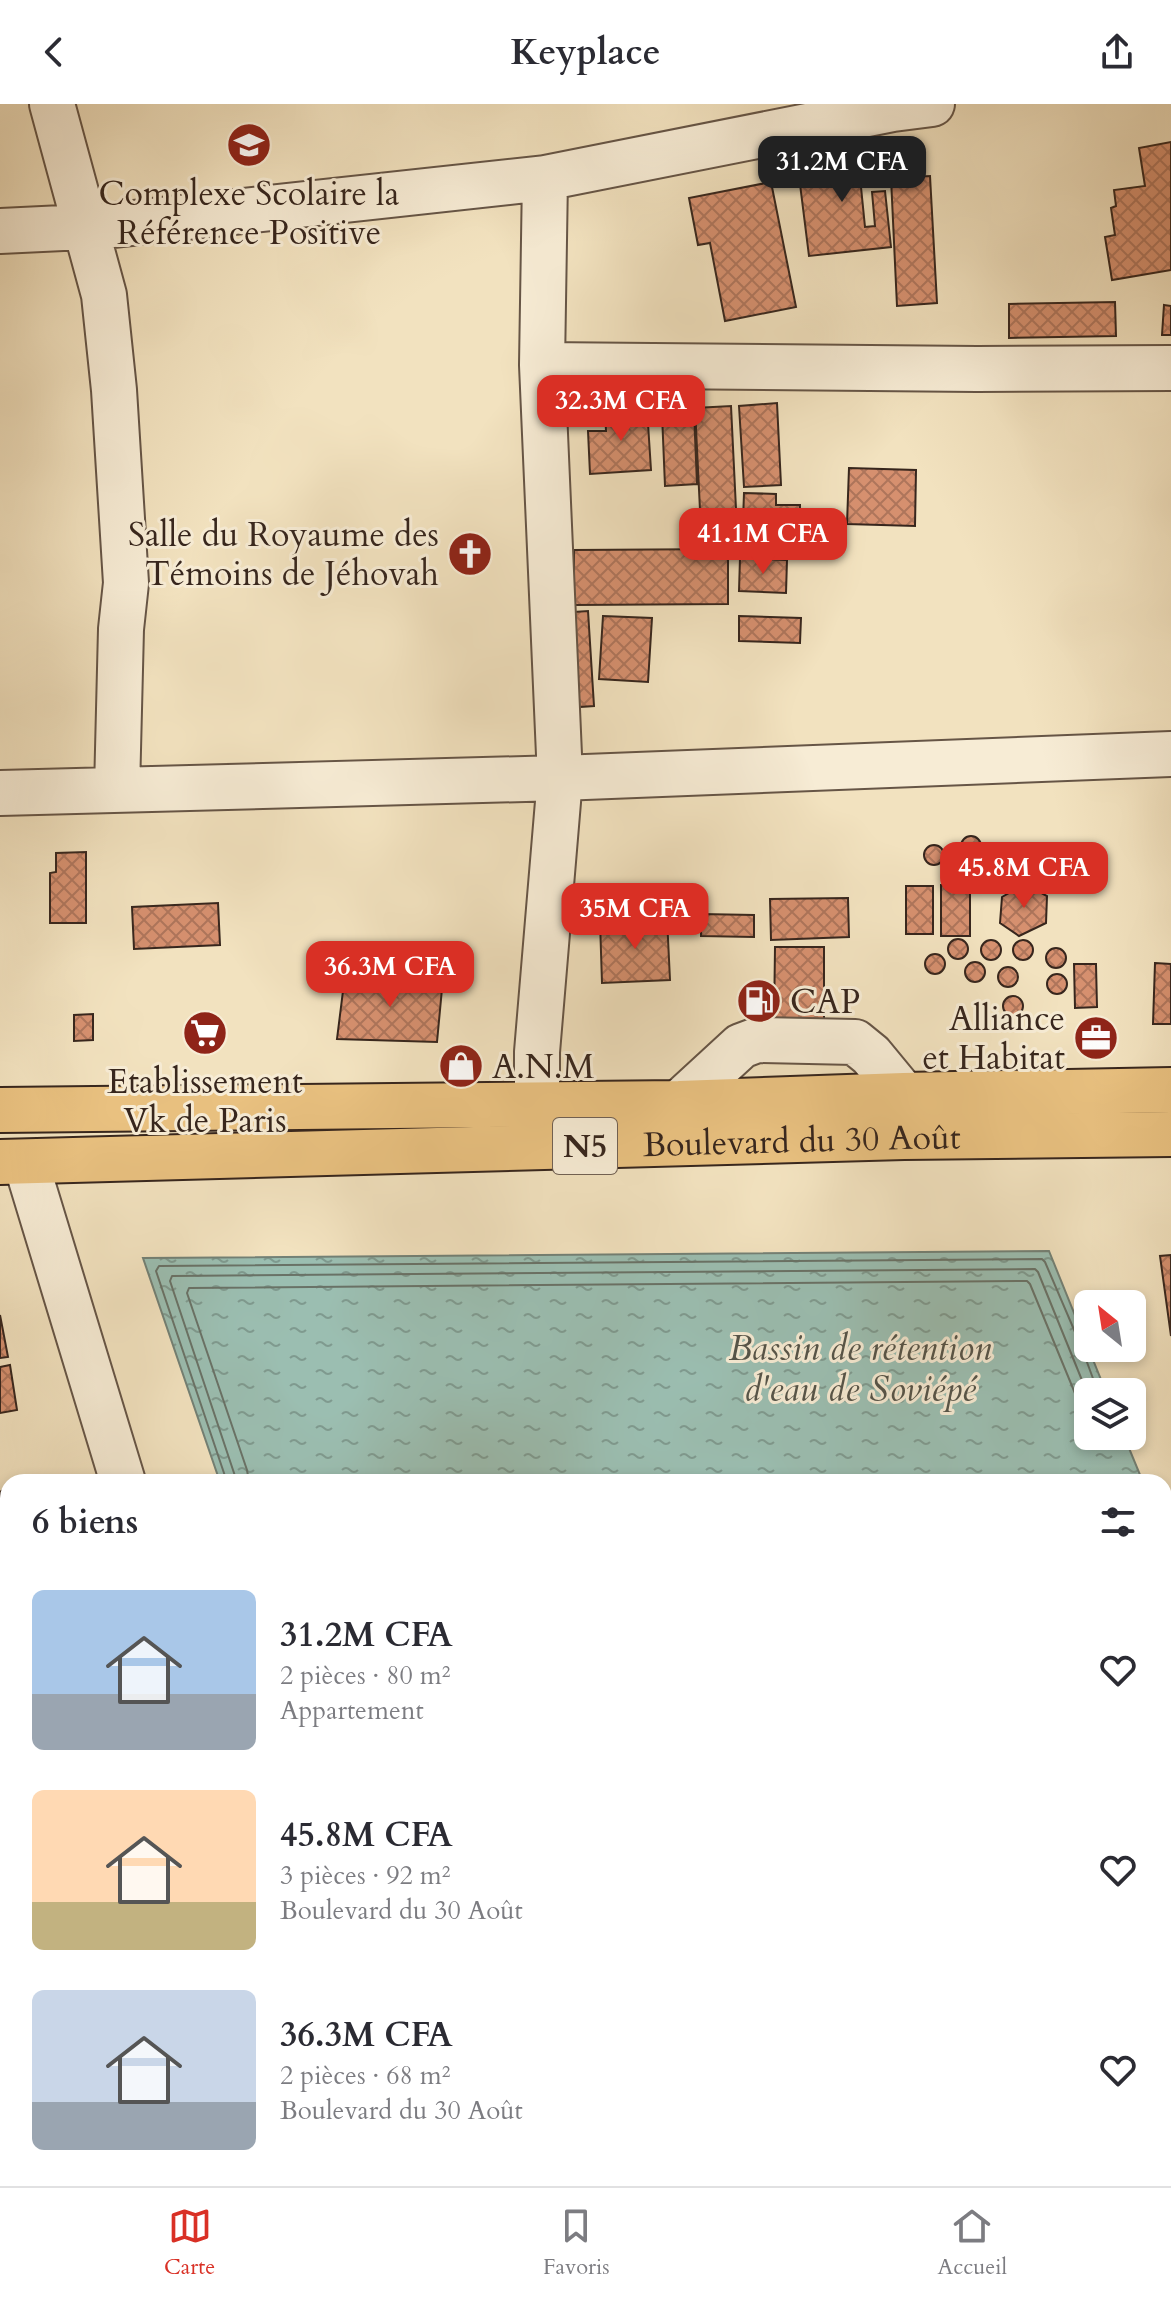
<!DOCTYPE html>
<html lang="fr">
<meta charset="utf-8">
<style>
body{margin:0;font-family:Cardo,serif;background:#f2f2f3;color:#2b2b33;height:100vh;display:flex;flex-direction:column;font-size:30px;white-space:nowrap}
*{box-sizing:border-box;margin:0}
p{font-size:26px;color:#7c7c81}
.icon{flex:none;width:44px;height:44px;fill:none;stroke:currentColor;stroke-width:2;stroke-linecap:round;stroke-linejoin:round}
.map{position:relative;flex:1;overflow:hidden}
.side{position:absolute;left:0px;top:1370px;width:1172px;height:712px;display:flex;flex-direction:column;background:#fff;border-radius:24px 24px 0 0;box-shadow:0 4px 12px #0003}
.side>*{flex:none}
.needle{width:52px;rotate:330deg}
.controls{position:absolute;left:1074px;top:1186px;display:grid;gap:16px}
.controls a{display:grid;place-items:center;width:72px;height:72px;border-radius:12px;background:#fff;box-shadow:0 4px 12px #0003;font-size:40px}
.price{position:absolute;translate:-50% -68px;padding:0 18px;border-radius:16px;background:#d93025;color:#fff;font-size:26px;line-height:52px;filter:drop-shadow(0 2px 4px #0008)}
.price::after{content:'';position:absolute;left:50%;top:48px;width:24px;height:18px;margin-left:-12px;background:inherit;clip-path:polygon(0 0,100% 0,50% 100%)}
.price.selected{background:#222;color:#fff}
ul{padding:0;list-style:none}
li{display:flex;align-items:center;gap:24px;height:200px;padding:0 32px}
li span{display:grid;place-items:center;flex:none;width:224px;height:160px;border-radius:12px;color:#555}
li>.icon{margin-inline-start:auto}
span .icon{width:96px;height:96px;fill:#fffc;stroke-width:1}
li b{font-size:34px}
h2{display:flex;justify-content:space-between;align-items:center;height:96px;padding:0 32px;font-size:34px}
header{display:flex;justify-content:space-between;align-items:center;height:104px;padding:0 32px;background:#fff;font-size:36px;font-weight:700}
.dock{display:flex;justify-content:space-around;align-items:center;height:112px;border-top:2px solid #e1e1e2;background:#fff;font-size:22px;color:#7c7c81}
.dock a{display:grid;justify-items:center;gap:4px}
.dock .selected{color:#d93025}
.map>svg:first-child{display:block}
.water{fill:url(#water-ripples);stroke:#738176;stroke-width:2}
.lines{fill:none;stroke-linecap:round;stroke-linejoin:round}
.shore{stroke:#697267;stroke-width:2}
.building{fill:url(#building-cross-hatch);stroke:#37261d;stroke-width:2}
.minor-casing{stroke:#665546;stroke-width:48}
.highway-casing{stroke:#37261d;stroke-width:48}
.minor{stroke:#f7ecd5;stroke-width:44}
.highway{stroke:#e9c180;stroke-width:44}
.labels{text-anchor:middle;stroke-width:6;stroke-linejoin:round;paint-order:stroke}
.shield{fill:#f7ecd5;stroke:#716154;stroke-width:2}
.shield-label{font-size:32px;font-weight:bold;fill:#37261d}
.poi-label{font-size:34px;fill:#37261d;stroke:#f7ecd5}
.street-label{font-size:34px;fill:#37261d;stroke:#f7ecd5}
.water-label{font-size:36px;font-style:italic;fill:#555449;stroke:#f7ecd5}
</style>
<header><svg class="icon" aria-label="back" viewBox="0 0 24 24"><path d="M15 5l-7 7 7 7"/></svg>Keyplace<svg class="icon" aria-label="share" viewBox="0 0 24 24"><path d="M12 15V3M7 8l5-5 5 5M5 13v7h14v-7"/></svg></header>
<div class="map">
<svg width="1171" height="2082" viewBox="0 0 1171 2082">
<defs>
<pattern id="water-ripples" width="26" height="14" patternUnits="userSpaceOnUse" patternTransform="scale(2)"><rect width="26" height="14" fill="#9bbeb1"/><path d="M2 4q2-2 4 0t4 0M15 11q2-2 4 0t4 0" fill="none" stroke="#7f9a8f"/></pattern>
<pattern id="building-cross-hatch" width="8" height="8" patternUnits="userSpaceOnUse" patternTransform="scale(2)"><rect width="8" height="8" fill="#d6906f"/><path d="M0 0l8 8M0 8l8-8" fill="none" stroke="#ae755b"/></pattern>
</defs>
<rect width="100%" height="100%" fill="#f2e2bf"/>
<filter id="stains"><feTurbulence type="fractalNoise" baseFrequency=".0025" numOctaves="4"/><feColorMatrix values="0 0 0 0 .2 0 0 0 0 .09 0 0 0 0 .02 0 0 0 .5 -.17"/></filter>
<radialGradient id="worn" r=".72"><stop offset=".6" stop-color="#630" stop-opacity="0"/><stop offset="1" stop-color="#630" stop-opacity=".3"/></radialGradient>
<path class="water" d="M 1049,1147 L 1106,1288 L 1088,1288 L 1088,1332 L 1124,1332 L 1143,1378 L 220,1378 L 143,1154 Z
M 1164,1430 L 1171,1443 L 1171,2082 L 758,2082 L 756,2074 L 1164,2074 Z"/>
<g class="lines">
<path class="shore" d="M 227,1378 L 156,1167 L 159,1162 L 1042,1155 L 1045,1158 L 1081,1242 L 1098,1288
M 237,1378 L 170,1177 L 172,1172 L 1035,1165 L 1038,1168 L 1088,1291
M 249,1378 L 247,1366 L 187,1189 L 189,1184 L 1027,1177 L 1030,1180 L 1079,1299 L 1088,1311"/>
</g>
<path class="building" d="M 1171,38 L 1171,166 L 1112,176 L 1105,133 L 1115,131 L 1111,104 L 1116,102 L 1114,86 L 1145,82 L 1139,44 Z
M 878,46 L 881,70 L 860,73 L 865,123 L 875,122 L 872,88 L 885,87 L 891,143 L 809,152 L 797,56 Z
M 930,72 L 937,199 L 897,202 L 891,74 Z
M 771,78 L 796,203 L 725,217 L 710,139 L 698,141 L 689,94 Z
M 1115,198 L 1116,232 L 1009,234 L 1009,200 Z
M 1164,201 L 1171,202 L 1171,231 L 1162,231 Z
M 777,299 L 781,381 L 744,383 L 739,302 Z
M 731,302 L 736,405 L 700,406 L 695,304 Z
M 647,304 L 651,366 L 590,370 L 588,327 L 606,327 L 605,307 Z
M 694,308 L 697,380 L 665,382 L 662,310 Z
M 849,364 L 916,366 L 915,422 L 847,420 Z
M 744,389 L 776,390 L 776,401 L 800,401 L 799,448 L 742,446 Z
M 728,445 L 728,500 L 574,501 L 574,446 Z
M 740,454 L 787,456 L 786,489 L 739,487 Z
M 588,507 L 594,602 L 566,604 L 559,509 Z
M 603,512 L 652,514 L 648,578 L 599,575 Z
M 739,512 L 801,514 L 800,539 L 739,537 Z
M961 742a10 10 0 1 1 20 0a10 10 0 1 1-20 0Z
M924 751a10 10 0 1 1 20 0a10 10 0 1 1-20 0Z
M 86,748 L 86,819 L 50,819 L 50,769 L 56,768 L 56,749 Z
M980 765a10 10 0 1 1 20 0a10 10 0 1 1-20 0Z
M1015 765a10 10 0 1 1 20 0a10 10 0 1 1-20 0Z
M946 766a10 10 0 1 1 20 0a10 10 0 1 1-20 0Z
M 1025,780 L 1047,792 L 1046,819 L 1019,832 L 1000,819 L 1002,793 Z
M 941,781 L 970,782 L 970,832 L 941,832 Z
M 906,782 L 933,782 L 933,830 L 906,830 Z
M 848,794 L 849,833 L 771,836 L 770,795 Z
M 218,799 L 220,841 L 134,845 L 132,803 Z
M 701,810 L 754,811 L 754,833 L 701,832 Z
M 667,814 L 670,876 L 602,879 L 600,817 Z
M948 845a10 10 0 1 1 20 0a10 10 0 1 1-20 0Z
M981 846a10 10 0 1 1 20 0a10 10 0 1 1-20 0Z
M1013 846a10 10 0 1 1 20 0a10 10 0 1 1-20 0Z
M 775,843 L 824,843 L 824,919 L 774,919 Z
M1046 854a10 10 0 1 1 20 0a10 10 0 1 1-20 0Z
M925 860a10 10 0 1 1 20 0a10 10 0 1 1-20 0Z
M965 868a10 10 0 1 1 20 0a10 10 0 1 1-20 0Z
M 1155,859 L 1171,860 L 1171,920 L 1153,920 Z
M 1074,860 L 1096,860 L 1097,903 L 1075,904 Z
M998 873a10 10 0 1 1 20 0a10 10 0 1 1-20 0Z
M1047 880a10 10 0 1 1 20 0a10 10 0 1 1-20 0Z
M 345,871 L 443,874 L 437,938 L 337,935 Z
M1003 902a10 10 0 1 1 20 0a10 10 0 1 1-20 0Z
M 93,910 L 93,936 L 74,937 L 74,911 Z
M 1171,1151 L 1171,1232 L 1160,1152 Z
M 0,1211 L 8,1253 L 0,1254 Z
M 10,1261 L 17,1306 L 0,1309 L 0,1263 Z
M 8,1383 L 8,1501 L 0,1506 L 0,1388 Z
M 8,1674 L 8,1747 L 0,1752 L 0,1678 Z
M 8,1755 L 8,1790 L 0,1776 L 0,1760 Z
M 197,2074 L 301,2074 L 305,2082 L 201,2082 Z"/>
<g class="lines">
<g class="minor-casing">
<path id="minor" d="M 52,0 L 104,191 L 114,286 L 126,479 L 121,525 L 117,686
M 0,127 L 105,122 L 545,74 L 893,5 L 932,0
M 542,261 L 977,265 L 1171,264
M 0,689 L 560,674 L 1171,650
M 679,999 L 741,942 L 757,936 L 855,938 L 871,951 L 904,991
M 537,1001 L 537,948 L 560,674 L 542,261 L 545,74
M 26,1059 L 123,1378
M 0,1622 L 8,1618
M 0,2077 L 8,2073"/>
</g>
<g class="highway-casing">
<g id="highway">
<path d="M 0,1006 L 679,999 L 904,991 L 1171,986"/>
<path id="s1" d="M 0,1058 L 904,1033 L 1171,1030"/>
</g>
</g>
<use href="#minor" class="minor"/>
<use href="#highway" class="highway"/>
</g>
<defs>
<g id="school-disc" transform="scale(2.3)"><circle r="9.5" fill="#8f2418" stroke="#f7ecd5"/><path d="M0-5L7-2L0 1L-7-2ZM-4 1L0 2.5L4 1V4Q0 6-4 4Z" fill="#fff"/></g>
<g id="church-disc" transform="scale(2.3)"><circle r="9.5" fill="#8f2418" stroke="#f7ecd5"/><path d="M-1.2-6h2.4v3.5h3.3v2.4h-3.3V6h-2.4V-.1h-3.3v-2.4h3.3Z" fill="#fff"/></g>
<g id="fuel-disc" transform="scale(2.3)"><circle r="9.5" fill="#8f2418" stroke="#f7ecd5"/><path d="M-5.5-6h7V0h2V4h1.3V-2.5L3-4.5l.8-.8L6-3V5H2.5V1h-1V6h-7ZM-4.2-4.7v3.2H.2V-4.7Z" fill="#fff"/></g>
<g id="supermarket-disc" transform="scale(2.3)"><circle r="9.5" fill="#8f2418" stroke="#f7ecd5"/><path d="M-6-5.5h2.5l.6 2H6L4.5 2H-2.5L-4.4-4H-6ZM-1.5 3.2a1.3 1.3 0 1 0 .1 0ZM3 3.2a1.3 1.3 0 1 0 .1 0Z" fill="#fff"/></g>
<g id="office-disc" transform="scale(2.3)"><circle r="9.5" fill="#8f2418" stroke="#f7ecd5"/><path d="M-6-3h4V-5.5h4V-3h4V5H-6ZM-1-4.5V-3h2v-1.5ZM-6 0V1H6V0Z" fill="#fff"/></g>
<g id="shop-disc" transform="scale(2.3)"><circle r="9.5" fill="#8f2418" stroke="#f7ecd5"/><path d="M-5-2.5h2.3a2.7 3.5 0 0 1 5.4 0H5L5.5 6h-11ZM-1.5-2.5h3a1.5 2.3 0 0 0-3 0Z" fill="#fff"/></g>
</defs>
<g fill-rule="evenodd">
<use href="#school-disc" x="249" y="41"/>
<use href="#church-disc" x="470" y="450"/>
<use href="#fuel-disc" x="759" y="897"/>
<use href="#supermarket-disc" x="205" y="929"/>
<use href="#office-disc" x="1096" y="934"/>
<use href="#shop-disc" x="461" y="962"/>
</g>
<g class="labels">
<rect class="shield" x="553" y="1014" width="64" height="56" rx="6"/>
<g class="shield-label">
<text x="585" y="1053">N5</text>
</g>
<g class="poi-label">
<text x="249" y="101">Complexe Scolaire la<tspan x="249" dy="39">Référence Positive</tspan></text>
<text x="439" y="442" text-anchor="end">Salle du Royaume des<tspan x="439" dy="39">Témoins de Jéhovah</tspan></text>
<text x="790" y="909" text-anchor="start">CAP</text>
<text x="1065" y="926" text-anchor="end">Alliance<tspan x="1065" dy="39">et Habitat</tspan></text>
<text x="492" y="974" text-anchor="start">A.N.M</text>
<text x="205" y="989">Etablissement<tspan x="205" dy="39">Vk de Paris</tspan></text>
</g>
<g class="street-label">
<text dy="12" stroke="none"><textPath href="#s1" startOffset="802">Boulevard du 30 Août</textPath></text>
</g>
<g class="water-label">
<text x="860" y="1256">Bassin de rétention<tspan x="860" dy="41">d'eau de Soviépé</tspan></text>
</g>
</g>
<rect width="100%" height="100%" filter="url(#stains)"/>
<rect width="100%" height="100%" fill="url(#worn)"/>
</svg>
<div class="controls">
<a><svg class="needle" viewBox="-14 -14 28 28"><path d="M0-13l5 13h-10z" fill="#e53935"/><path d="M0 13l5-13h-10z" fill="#7c7c81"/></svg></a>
<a><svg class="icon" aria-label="layers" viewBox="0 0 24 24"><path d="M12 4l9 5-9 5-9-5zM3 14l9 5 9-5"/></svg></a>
</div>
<b class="price selected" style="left:842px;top:100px">31.2M CFA</b>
<b class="price" style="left:621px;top:339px">32.3M CFA</b>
<b class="price" style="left:763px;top:472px">41.1M CFA</b>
<b class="price" style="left:1024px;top:806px">45.8M CFA</b>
<b class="price" style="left:635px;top:847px">35M CFA</b>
<b class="price" style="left:390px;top:905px">36.3M CFA</b>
<section class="side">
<h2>6 biens<svg class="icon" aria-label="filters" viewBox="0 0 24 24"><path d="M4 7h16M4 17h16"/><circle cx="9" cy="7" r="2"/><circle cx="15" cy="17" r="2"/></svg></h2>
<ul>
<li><span style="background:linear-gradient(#a9c7e8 65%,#9aa5b1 0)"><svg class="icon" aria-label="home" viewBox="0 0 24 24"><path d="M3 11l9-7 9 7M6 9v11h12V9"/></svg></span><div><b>31.2M CFA</b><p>2 pièces · 80 m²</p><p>Appartement</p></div><svg class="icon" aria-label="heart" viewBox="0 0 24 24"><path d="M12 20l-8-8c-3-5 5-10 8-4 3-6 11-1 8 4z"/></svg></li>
<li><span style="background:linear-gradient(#ffd9b3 70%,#c2b280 0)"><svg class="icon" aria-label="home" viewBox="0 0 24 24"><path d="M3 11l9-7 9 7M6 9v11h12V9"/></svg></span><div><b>45.8M CFA</b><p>3 pièces · 92 m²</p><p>Boulevard du 30 Août</p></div><svg class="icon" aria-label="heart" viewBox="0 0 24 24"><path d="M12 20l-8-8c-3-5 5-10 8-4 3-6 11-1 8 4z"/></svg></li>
<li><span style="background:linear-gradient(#c9d6e8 70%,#9aa5b1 0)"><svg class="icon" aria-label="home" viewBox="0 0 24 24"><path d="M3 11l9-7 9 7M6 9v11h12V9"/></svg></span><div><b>36.3M CFA</b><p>2 pièces · 68 m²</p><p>Boulevard du 30 Août</p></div><svg class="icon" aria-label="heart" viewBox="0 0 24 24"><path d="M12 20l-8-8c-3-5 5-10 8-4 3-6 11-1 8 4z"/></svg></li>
</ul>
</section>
</div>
<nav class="dock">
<a class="selected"><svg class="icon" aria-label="map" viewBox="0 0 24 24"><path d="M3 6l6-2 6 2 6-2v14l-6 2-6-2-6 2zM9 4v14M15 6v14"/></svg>Carte</a>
<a><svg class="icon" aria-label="saved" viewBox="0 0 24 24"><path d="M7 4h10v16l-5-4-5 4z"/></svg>Favoris</a>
<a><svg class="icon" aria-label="home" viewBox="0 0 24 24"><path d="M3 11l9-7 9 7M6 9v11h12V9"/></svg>Accueil</a>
</nav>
